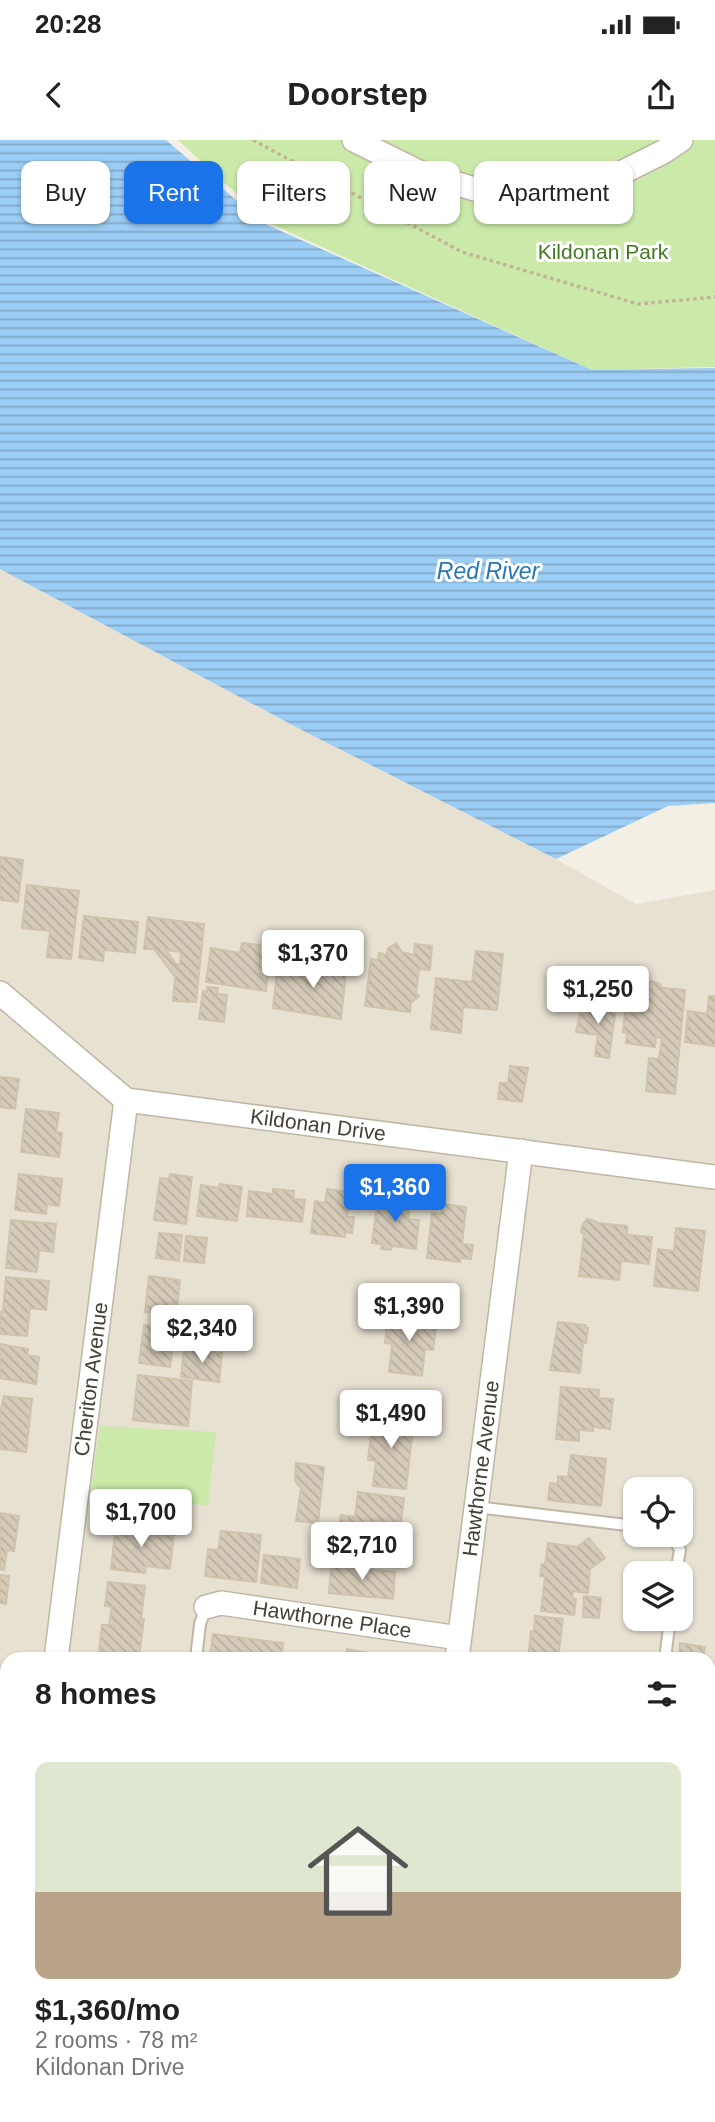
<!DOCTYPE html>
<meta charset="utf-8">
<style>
body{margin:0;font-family:Arial,sans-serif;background:#f2f2f2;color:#222;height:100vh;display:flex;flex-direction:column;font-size:26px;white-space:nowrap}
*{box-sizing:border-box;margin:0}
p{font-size:23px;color:#767676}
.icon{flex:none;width:38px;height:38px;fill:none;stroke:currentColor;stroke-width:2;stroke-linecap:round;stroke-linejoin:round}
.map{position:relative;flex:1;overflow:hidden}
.sheet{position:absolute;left:0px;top:1512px;width:716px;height:471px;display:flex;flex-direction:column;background:#fff;border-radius:21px 21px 0 0;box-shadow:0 2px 5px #0004}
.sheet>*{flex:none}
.hud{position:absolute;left:21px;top:21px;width:674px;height:63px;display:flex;gap:14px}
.controls{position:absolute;left:623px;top:1337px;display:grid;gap:14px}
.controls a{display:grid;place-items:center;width:70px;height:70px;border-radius:14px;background:#fff;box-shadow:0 2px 5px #0004;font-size:35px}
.price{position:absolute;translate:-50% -60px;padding:0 16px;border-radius:7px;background:#fff;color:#222;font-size:23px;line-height:46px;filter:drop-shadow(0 2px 4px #0008)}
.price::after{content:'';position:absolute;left:50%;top:42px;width:21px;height:16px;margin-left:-10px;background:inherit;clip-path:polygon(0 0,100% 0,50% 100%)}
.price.selected{background:#1a73e8;color:#fff}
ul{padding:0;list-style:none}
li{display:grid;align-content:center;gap:14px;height:371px;padding:0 35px}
li span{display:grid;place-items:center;height:217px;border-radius:14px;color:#555}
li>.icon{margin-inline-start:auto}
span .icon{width:126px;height:126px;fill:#fffc;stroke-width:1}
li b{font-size:30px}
h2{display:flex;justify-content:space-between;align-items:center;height:84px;padding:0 35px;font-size:30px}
.tag{padding:0 24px;border-radius:14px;background:#fff;box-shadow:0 2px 5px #0004;font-size:24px;line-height:63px}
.tag.selected{background:#1a73e8;color:#fff}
.status{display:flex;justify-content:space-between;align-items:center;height:49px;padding:0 35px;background:#fff;direction:ltr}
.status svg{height:19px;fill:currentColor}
header{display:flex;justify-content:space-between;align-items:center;height:91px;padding:0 35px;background:#fff;font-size:32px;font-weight:600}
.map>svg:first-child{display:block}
.residential{fill:#e7e1d2;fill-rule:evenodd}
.park{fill:#cbeaaa}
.water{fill:url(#water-rules)}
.building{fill:url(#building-back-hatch);stroke:#d0c3ac;stroke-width:2;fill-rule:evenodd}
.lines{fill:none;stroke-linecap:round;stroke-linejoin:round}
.lane-casing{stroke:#bfb7a6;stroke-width:14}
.street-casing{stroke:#bfb7a6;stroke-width:26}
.secondary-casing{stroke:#d5c591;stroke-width:35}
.path{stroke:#c2b496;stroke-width:3.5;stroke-dasharray:3.5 3.5;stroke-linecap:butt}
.lane{stroke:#fff;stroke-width:10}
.street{stroke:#fff;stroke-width:23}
.secondary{stroke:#fff2c2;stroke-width:32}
.labels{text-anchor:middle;stroke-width:6;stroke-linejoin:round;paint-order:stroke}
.park-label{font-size:21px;fill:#427a24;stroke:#fff}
.street-label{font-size:21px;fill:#453f34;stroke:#fff}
.water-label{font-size:23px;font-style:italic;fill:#2776b7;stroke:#fff}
</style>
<div class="status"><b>20:28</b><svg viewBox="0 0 49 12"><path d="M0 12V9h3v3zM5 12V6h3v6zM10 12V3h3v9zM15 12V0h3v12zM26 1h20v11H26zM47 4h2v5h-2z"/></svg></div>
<header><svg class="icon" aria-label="back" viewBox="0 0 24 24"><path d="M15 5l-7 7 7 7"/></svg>Doorstep<svg class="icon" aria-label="share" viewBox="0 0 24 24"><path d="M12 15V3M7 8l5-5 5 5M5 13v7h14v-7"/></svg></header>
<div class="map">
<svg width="715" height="1982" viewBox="0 0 715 1982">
<defs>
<pattern id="water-rules" width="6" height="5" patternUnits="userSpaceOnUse" patternTransform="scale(1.75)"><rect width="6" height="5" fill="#9ccdf4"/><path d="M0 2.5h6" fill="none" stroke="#81a8c6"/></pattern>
<pattern id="building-back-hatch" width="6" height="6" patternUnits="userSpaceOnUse" patternTransform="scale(1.75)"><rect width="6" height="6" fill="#d5cbb9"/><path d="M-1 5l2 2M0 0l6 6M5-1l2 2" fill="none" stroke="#b8afa0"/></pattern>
</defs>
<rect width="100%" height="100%" fill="#f3efe4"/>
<path class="residential" d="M 0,429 L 296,587 L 556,719 L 636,764 L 715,750 L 715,1965 L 709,1965 L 709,1519 L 7,1519 L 7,1845 L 0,1844 ZM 635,1349 L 681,1349 L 681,1395 L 635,1395 ZM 635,1433 L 681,1433 L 681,1479 L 635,1479 Z
M 17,1976 L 168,1976 L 204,1982 L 16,1982 Z"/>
<path class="park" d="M 178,0 L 715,0 L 715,227 L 592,230 L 267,82 Z
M 100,1286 L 216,1292 L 208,1366 L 91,1349 Z"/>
<path class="water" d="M 0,0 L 166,0 L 263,83 L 592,230 L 715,228 L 715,663 L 668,666 L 556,719 L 296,587 L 0,429 Z"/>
<path class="building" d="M 0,717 L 23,720 L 18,762 L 0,760 Z
M 27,745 L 79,751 L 71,819 L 47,817 L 50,791 L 22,788 Z
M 84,776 L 138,782 L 135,813 L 104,810 L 103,821 L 79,818 Z
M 148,777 L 204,784 L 196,862 L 173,861 L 175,837 L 154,809 L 144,809 ZM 166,810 L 181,812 L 180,825 L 176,824 Z
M 242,803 L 260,805 L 259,813 L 270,815 L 266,851 L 206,842 L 211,808 L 240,813 Z
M 396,803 L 402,812 L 414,815 L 415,804 L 432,806 L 430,830 L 419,829 L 416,853 L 419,856 L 411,863 L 410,872 L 365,866 L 371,819 L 378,820 L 379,813 L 387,815 L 388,808 Z
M 476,811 L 503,814 L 497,870 L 463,867 L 461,893 L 431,889 L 436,838 L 472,842 Z
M 313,820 L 347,824 L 341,879 L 273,868 L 277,832 L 311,836 Z
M 651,841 L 659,843 L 662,848 L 685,850 L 675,954 L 646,951 L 649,918 L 659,919 L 662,898 L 656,897 L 655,907 L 626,903 L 627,893 L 623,892 L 628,843 L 647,845 Z
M 207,847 L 218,848 L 217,854 L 227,855 L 224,882 L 199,879 L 203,851 L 207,852 Z
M 709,856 L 715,856 L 715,906 L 685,902 L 688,871 L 707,874 Z
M 582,863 L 616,868 L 609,918 L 595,916 L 598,895 L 576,892 Z
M 510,926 L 528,928 L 522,962 L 498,959 L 500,943 L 508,943 Z
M 0,937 L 19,939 L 15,969 L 0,967 Z
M 26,969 L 59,973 L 56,992 L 62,993 L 59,1017 L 21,1012 Z
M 19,1034 L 62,1039 L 59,1066 L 47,1064 L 46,1074 L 15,1070 Z
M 170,1034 L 192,1037 L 186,1084 L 154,1080 L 160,1038 L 169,1039 Z
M 220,1044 L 242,1047 L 237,1081 L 197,1076 L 201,1045 L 219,1048 Z
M 273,1049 L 294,1051 L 293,1059 L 305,1060 L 302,1082 L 247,1076 L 249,1051 L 273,1054 Z
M 327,1049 L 351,1052 L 347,1077 L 354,1077 L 352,1093 L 345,1092 L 345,1097 L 311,1093 L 315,1061 L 325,1063 Z
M 378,1056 L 410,1060 L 408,1079 L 419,1080 L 416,1109 L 392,1106 L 391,1110 L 381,1109 L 382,1104 L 372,1103 Z
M 442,1064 L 466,1067 L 462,1104 L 473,1105 L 471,1119 L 460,1118 L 460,1122 L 427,1118 L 432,1073 L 441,1074 Z
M 587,1079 L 595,1081 L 597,1083 L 627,1086 L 627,1095 L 652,1097 L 649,1124 L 621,1121 L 619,1140 L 579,1136 L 584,1094 L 581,1092 L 583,1084 Z
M 11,1080 L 56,1084 L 53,1112 L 39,1110 L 37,1132 L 6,1128 Z
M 676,1088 L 705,1091 L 698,1151 L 654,1146 L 658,1109 L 674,1111 Z
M 159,1093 L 182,1095 L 179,1121 L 156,1118 Z
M 186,1096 L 207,1098 L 204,1123 L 184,1121 Z
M 149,1136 L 180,1140 L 176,1176 L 145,1172 Z
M 6,1137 L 49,1141 L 46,1170 L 30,1168 L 27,1196 L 0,1194 L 0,1172 L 3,1172 Z
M 426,1145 L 452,1148 L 450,1172 L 423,1169 Z
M 388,1175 L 437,1181 L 433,1210 L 425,1209 L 422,1236 L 389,1232 L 392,1204 L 385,1203 Z
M 558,1182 L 586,1185 L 585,1187 L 588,1188 L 586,1203 L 583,1203 L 580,1233 L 550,1230 Z
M 144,1185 L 175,1188 L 170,1227 L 139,1223 Z
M 0,1204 L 28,1209 L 27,1215 L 39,1217 L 36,1244 L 0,1238 Z
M 184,1209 L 222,1213 L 219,1242 L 181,1237 Z
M 138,1235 L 192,1241 L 188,1286 L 133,1280 Z
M 561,1247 L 599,1250 L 598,1258 L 613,1259 L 610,1289 L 593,1287 L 593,1291 L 579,1290 L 579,1301 L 556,1299 Z
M 4,1256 L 32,1259 L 26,1312 L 0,1309 L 0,1273 Z
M 373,1275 L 414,1279 L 406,1349 L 373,1346 L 376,1321 L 368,1320 Z
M 571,1315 L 606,1319 L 601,1366 L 548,1360 L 550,1343 L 558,1344 L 558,1336 L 568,1337 Z
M 296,1323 L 324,1327 L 318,1383 L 296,1381 L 301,1348 L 295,1341 Z
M 358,1352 L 404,1358 L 400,1388 L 373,1384 L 370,1404 L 337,1400 L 341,1375 L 355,1377 Z
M 0,1373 L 19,1376 L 14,1411 L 7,1410 L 4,1430 L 0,1429 Z
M 116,1384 L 152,1389 L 152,1393 L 174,1395 L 170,1429 L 146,1426 L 145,1433 L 111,1429 Z
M 221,1391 L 261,1395 L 256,1442 L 205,1436 L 208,1409 L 218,1410 Z
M 589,1398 L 605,1418 L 590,1429 L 588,1453 L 573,1451 L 572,1458 L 576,1459 L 574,1475 L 541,1471 L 545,1437 L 540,1436 L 542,1424 L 545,1425 L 548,1403 L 577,1407 Z
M 264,1415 L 300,1419 L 297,1448 L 261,1443 Z
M 331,1426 L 395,1432 L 393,1459 L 329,1453 Z
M 0,1435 L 9,1436 L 6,1464 L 0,1463 Z
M 108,1442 L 145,1446 L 141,1479 L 144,1479 L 139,1516 L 99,1511 L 102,1485 L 109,1485 L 112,1467 L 105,1466 Z
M 584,1456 L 601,1458 L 599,1478 L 583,1477 Z
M 535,1476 L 563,1479 L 558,1519 L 528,1519 L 531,1491 L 534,1492 Z
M 213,1494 L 283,1503 L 281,1519 L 210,1519 Z
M 680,1503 L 705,1507 L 703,1519 L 678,1519 Z
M 347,1509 L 384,1516 L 384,1519 L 345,1519 Z
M 715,1668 L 715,1707 L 709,1707 L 709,1670 L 715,1671 Z
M 709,1716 L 715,1717 L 715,1759 L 709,1758 Z
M 713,1766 L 715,1766 L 715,1799 L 709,1798 L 709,1785 L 711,1785 Z
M 710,1857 L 715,1857 L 715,1879 L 709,1878 Z
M 709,1886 L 715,1886 L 715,1927 L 710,1927 L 710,1931 Z
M 31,1976 L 68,1981 L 68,1982 L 30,1982 Z"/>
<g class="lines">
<g class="lane-casing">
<path id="lane" d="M 476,1367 L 635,1386
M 672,1395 L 680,1410 L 676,1433
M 196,1519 L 200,1484 L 206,1467
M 665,1519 L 670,1479
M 709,1816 L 715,1817"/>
</g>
<g class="street-casing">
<g id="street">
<path d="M 354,0 L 421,33 L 478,50 L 548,50 L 607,40 L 663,12 L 681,0"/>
<path id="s1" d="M 0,853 L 126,960 L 715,1037"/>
<path id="s2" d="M 206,1467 L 221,1463 L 459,1498"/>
<path id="s3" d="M 56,1519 L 126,960"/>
<path id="s4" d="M 457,1519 L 521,1011"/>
<path d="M 0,1942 L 7,1881"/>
<path d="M 303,1982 L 304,1976"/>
</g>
</g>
<g class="secondary-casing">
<path id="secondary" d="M 0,1872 L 7,1873
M 0,1918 L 7,1919
M 347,1976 L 382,1982
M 605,1976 L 641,1982"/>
</g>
<path class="path" d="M 253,0 L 462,112 L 638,164 L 715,157"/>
<use href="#lane" class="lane"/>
<use href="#street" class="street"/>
<use href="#secondary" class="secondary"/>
</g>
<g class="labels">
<g class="park-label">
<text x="603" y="119">Kildonan Park</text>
</g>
<g class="street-label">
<text dy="7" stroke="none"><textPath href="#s1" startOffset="359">Kildonan Drive</textPath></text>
<text dy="7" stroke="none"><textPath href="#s3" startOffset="282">Cheriton Avenue</textPath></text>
<text dy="7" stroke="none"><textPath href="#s4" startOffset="192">Hawthorne Avenue</textPath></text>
<text dy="7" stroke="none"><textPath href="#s2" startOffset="128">Hawthorne Place</textPath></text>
</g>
<g class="water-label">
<text x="488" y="439">Red River</text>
</g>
</g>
</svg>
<div class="controls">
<a><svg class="icon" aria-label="locate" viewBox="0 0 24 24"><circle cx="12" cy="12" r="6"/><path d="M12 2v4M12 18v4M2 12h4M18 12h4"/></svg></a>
<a><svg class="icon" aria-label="layers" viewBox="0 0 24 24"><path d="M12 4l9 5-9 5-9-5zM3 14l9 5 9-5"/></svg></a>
</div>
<b class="price" style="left:313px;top:850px">$1,370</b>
<b class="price" style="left:598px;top:886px">$1,250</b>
<b class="price selected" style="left:395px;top:1084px">$1,360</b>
<b class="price" style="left:409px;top:1203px">$1,390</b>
<b class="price" style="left:202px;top:1225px">$2,340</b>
<b class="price" style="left:391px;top:1310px">$1,490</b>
<b class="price" style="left:141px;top:1409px">$1,700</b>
<b class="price" style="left:362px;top:1442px">$2,710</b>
<div class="hud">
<a class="tag">Buy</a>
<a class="tag selected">Rent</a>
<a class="tag">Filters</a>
<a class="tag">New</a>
<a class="tag">Apartment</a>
</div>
<section class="sheet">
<h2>8 homes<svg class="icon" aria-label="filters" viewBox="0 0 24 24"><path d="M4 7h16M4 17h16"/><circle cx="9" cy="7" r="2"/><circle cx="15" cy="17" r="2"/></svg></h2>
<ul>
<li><span style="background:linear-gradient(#dfe7d0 60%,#b9a48a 0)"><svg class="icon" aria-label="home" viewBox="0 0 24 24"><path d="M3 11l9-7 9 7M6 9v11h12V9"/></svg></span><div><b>$1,360/mo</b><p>2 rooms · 78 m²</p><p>Kildonan Drive</p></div></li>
</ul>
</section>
</div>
